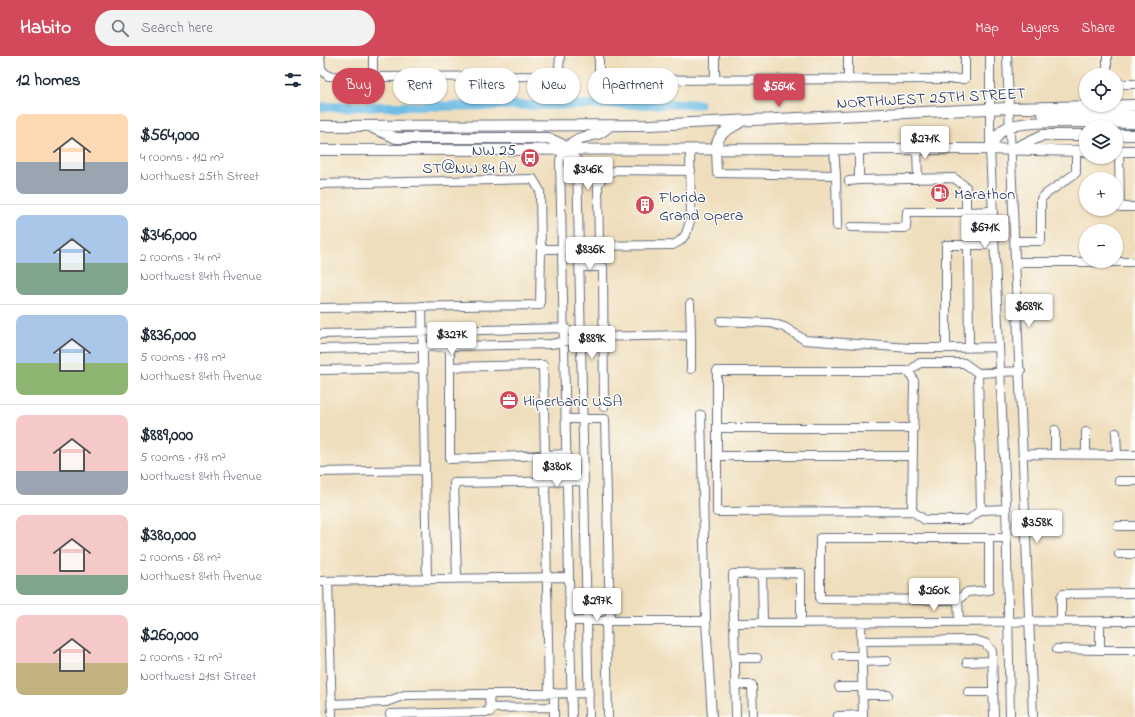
<!DOCTYPE html>
<meta charset="utf-8">
<style>
body{margin:0;font-family:"Indie Flower",sans-serif;background:#f2f2f3;color:#1f2937;height:100vh;display:flex;flex-direction:column;font-size:15px;white-space:nowrap}
*{box-sizing:border-box;margin:0}
p{font-size:13px;color:#747a83}
.icon{flex:none;width:22px;height:22px;fill:none;stroke:currentColor;stroke-width:2;stroke-linecap:round;stroke-linejoin:round}
.map{position:relative;flex:1;overflow:hidden}
.panel{display:flex;flex-direction:column;background:#fff;width:320px}
.panel>*{flex:none}
.hud{position:absolute;left:12px;top:12px;width:380px;height:36px;display:flex;gap:8px}
.buttons{position:absolute;left:759px;top:12px;display:grid;gap:8px}
.buttons a{display:grid;place-items:center;width:44px;height:44px;border-radius:50%;background:#fff;box-shadow:0 1px 3px #0004;font-size:20px}
.price{position:absolute;translate:-50% -34px;padding:0 9px;border-radius:4px;background:#fff;color:#222;font-size:13px;line-height:26px;filter:drop-shadow(0 1px 2px #0008)}
.price::after{content:'';position:absolute;left:50%;top:24px;width:12px;height:9px;margin-left:-6px;background:inherit;clip-path:polygon(0 0,100% 0,50% 100%)}
.price.selected{background:#d1495b;color:#fff}
ul{padding:0;list-style:none}
li{display:flex;align-items:center;gap:12px;height:100px;padding:0 16px}
li+li{border-top:1px solid #e0e1e3}
li span{display:grid;place-items:center;flex:none;width:112px;height:80px;border-radius:8px;color:#555}
li>.icon{margin-inline-start:auto}
span .icon{width:48px;height:48px;fill:#fffc;stroke-width:1}
li b{font-size:17px}
h2{display:flex;justify-content:space-between;align-items:center;height:48px;padding:0 16px;font-size:17px}
.chip{padding:0 14px;border-radius:18px;background:#fff;box-shadow:0 1px 3px #0004;font-size:14px;line-height:36px}
.chip.selected{background:#d1495b;color:#fff}
header{display:flex;align-items:center;gap:24px;box-sizing:border-box;height:56px;padding:0 20px;background:#d1495b;color:#fff}
header strong{font-size:19px}
nav{display:flex;gap:22px;margin-inline-start:auto;font-size:14px}
.search{width:280px;height:36px;background:#f2f2f3;display:flex;align-items:center;gap:10px;box-sizing:border-box;padding:0 14px;border-radius:22px;color:#747a83;font-size:15px}
main{display:flex;flex:1;min-height:0}
.map>svg:first-child{display:block}
.lines{fill:none;stroke-linecap:round;stroke-linejoin:round}
.canal{stroke:#69bbe4;stroke-width:9}
.minor-casing{stroke:#656c7f;stroke-width:10}
.major-casing{stroke:#656c7f;stroke-width:12}
.minor{stroke:#fff;stroke-width:8}
.major{stroke:#fff;stroke-width:10}
.labels{text-anchor:middle;stroke-width:3;stroke-linejoin:round;paint-order:stroke}
.street-label{font-size:16px;fill:#1b2f5e;stroke:#fdfcf7}
.poi-label{font-size:16px;fill:#1b2f5e;stroke:#fdfcf7;text-anchor:start}
</style>
<header>
<strong>Habito</strong>
<div class="search"><svg class="icon" aria-label="search" viewBox="0 0 24 24"><circle cx="10" cy="10" r="6"/><path d="M15 15l6 6"/></svg>Search here</div>
<nav><a>Map</a><a>Layers</a><a>Share</a></nav>
</header>
<main>
<section class="panel">
<h2>12 homes<svg class="icon" aria-label="filters" viewBox="0 0 24 24"><path d="M4 7h16M4 17h16"/><circle cx="9" cy="7" r="2"/><circle cx="15" cy="17" r="2"/></svg></h2>
<ul>
<li><span style="background:linear-gradient(#ffd9b3 60%,#9aa5b1 0)"><svg class="icon" aria-label="home" viewBox="0 0 24 24"><path d="M3 11l9-7 9 7M6 9v11h12V9"/></svg></span><div><b>$564,000</b><p>4 rooms · 112 m²</p><p>Northwest 25th Street</p></div></li>
<li><span style="background:linear-gradient(#a9c7e8 60%,#7fa58c 0)"><svg class="icon" aria-label="home" viewBox="0 0 24 24"><path d="M3 11l9-7 9 7M6 9v11h12V9"/></svg></span><div><b>$346,000</b><p>2 rooms · 74 m²</p><p>Northwest 84th Avenue</p></div></li>
<li><span style="background:linear-gradient(#a9c7e8 60%,#8fb573 0)"><svg class="icon" aria-label="home" viewBox="0 0 24 24"><path d="M3 11l9-7 9 7M6 9v11h12V9"/></svg></span><div><b>$836,000</b><p>5 rooms · 178 m²</p><p>Northwest 84th Avenue</p></div></li>
<li><span style="background:linear-gradient(#f6c9c9 70%,#9aa5b1 0)"><svg class="icon" aria-label="home" viewBox="0 0 24 24"><path d="M3 11l9-7 9 7M6 9v11h12V9"/></svg></span><div><b>$889,000</b><p>5 rooms · 178 m²</p><p>Northwest 84th Avenue</p></div></li>
<li><span style="background:linear-gradient(#f6c9c9 75%,#7fa58c 0)"><svg class="icon" aria-label="home" viewBox="0 0 24 24"><path d="M3 11l9-7 9 7M6 9v11h12V9"/></svg></span><div><b>$380,000</b><p>2 rooms · 68 m²</p><p>Northwest 84th Avenue</p></div></li>
<li><span style="background:linear-gradient(#f6c9c9 60%,#c2b280 0)"><svg class="icon" aria-label="home" viewBox="0 0 24 24"><path d="M3 11l9-7 9 7M6 9v11h12V9"/></svg></span><div><b>$260,000</b><p>2 rooms · 72 m²</p><p>Northwest 21st Street</p></div></li>
</ul>
</section>
<div class="map">
<svg width="815" height="661" viewBox="0 0 815 661">
<rect width="100%" height="100%" fill="#fdfcf7"/>
<filter id="ink" filterUnits="userSpaceOnUse"><feTurbulence type="fractalNoise" baseFrequency=".025" numOctaves="2"/><feDisplacementMap in="SourceGraphic" scale="8" xChannelSelector="R" yChannelSelector="G"/><feConvolveMatrix kernelMatrix="1 2 1 2 8 2 1 2 1" color-interpolation-filters="sRGB"/></filter>
<filter id="wash" filterUnits="userSpaceOnUse"><feTurbulence type="fractalNoise" baseFrequency=".012" numOctaves="4" result="noise"/><feDisplacementMap in="SourceGraphic" scale="16" xChannelSelector="R" yChannelSelector="G"/><feGaussianBlur stdDeviation="0.9" result="paint"/><feColorMatrix in="noise" values="0 0 0 0 0 0 0 0 0 0 0 0 0 0 0 0 0 1.4 0 .05"/><feComposite in="paint" operator="in"/></filter>
<g filter="url(#wash)">
<rect width="100%" height="100%" fill="#efdebc"/>
<g class="lines">
<path class="canal" d="M 0,51 L 379,48"/>
</g>
</g>
<g filter="url(#ink)">
<g class="lines">
<g class="minor-casing">
<path id="minor" d="M 0,0 L 1,13 L 8,20 L 53,21
M 53,0 L 53,21 L 233,20 L 239,13 L 240,0
M 279,0 L 279,24 L 645,23 L 645,0
M 395,0 L 395,23
M 670,0 L 670,93 L 686,444 L 690,661
M 687,0 L 713,661
M 787,0 L 787,19
M 528,24 L 528,0
M 796,28 L 815,28
M 396,93 L 397,117 L 516,119 L 517,170
M 514,93 L 516,119
M 597,93 L 598,123
M 799,95 L 800,151 L 815,151
M 529,125 L 539,124
M 0,128 L 213,123 L 220,135 L 221,193 L 242,193 L 259,190 L 353,189 L 360,185 L 366,178 L 371,162 L 370,93
M 646,156 L 673,155
M 531,171 L 586,172 L 587,156 L 646,156 L 646,131 L 634,122 L 539,124 L 539,93
M 696,185 L 721,185 L 721,143 L 726,138 L 756,117 L 756,95
M 279,189 L 278,129 L 284,119 L 296,114 L 371,115
M 648,189 L 649,292
M 674,189 L 626,189 L 626,292 L 679,291
M 697,206 L 815,206
M 260,211 L 283,211 L 284,351
M 102,250 L 107,522
M 0,252 L 220,249 L 221,193
M 401,265 L 451,267 L 464,271 L 485,284 L 589,292 L 626,292
M 0,278 L 244,272 L 261,282
M 371,279 L 371,313
M 130,290 L 130,403 L 247,398
M 0,293 L 231,288 L 269,281 L 371,279 L 370,248
M 130,311 L 223,309 L 225,398
M 0,314 L 102,312
M 589,315 L 594,325 L 592,455
M 658,317 L 661,454
M 381,359 L 386,565 L 392,661
M 246,363 L 285,363 L 290,564
M 397,372 L 594,372
M 735,374 L 735,399
M 766,376 L 766,399
M 796,377 L 797,399
M 704,398 L 815,399
M 397,400 L 593,400
M 0,416 L 105,414
M 799,425 L 815,425
M 225,426 L 229,638
M 686,453 L 661,454 L 648,464 L 605,464 L 592,455 L 397,456 L 397,315 L 589,315 L 600,307 L 644,307 L 658,317 L 701,315
M 798,470 L 815,470
M 799,498 L 815,498
M 442,518 L 443,567
M 137,522 L 134,427 L 264,425
M 0,525 L 249,521
M 8,525 L 12,661
M 638,544 L 647,536 L 669,534 L 669,482
M 286,564 L 288,661
M 250,565 L 386,565
M 741,565 L 741,541 L 743,538 L 815,537
M 639,566 L 638,544 L 500,543 L 500,482 L 687,482
M 413,567 L 815,565
M 541,567 L 543,661
M 542,585 L 654,584 L 665,587 L 672,595 L 674,661
M 737,593 L 780,594 L 780,565
M 780,594 L 815,594
M 517,600 L 542,600
M 414,602 L 437,602
M 542,606 L 567,605
M 647,606 L 672,605
M 415,629 L 432,629 L 433,661
M 519,631 L 542,631
M 648,636 L 673,636
M 234,637 L 234,661
M 543,639 L 568,639
M 11,648 L 66,646 L 85,639 L 269,637
M 170,652 L 234,651
M 70,658 L 170,656 L 169,638
M 518,660 L 543,659
M 252,661 L 240,104 L 246,93 L 257,104 L 269,661
M 416,661 L 413,518 L 481,517 L 481,567"/>
</g>
<g class="major-casing">
<path id="major" d="M 723,58 L 815,59
M 0,70 L 330,69 L 688,52 L 815,49
M 53,72 L 76,82 L 228,82 L 241,88 L 246,93
M 796,79 L 815,79
M 246,93 C 257,80 263,82 277,78 C 282,77 286,72 290,70
M 396,93 C 398,75 408,75 422,65
M 670,93 C 674,86 677,77 684,73 C 700,62 791,67 815,67
M 693,93 L 723,79 L 766,79
M 0,94 L 659,93 L 766,95
M 796,95 L 815,95"/>
</g>
<use href="#minor" class="minor"/>
<use href="#major" class="major"/>
</g>
</g>
<defs>
<g id="bus-disc" transform="scale(1)"><circle r="9.5" fill="#d1495b" stroke="#fdfcf7"/><path d="M-5-6H5V4H4V6H2V4H-2V6H-4V4H-5ZM-3.5-4V0h7V-4ZM-3.5 1.2v1.5H-2V1.2ZM2 1.2v1.5H3.5V1.2Z" fill="#fff"/></g>
<g id="fuel-disc" transform="scale(1)"><circle r="9.5" fill="#d1495b" stroke="#fdfcf7"/><path d="M-5.5-6h7V0h2V4h1.3V-2.5L3-4.5l.8-.8L6-3V5H2.5V1h-1V6h-7ZM-4.2-4.7v3.2H.2V-4.7Z" fill="#fff"/></g>
<g id="building-disc" transform="scale(1)"><circle r="9.5" fill="#d1495b" stroke="#fdfcf7"/><path d="M-4-6H4V6H1V3H-1V6H-4ZM-2.5-4.3h1.7v1.8h-1.7ZM.8-4.3h1.7v1.8H.8ZM-2.5-1h1.7V.8h-1.7ZM.8-1h1.7V.8H.8Z" fill="#fff"/></g>
<g id="office-disc" transform="scale(1)"><circle r="9.5" fill="#d1495b" stroke="#fdfcf7"/><path d="M-6-3h4V-5.5h4V-3h4V5H-6ZM-1-4.5V-3h2v-1.5ZM-6 0V1H6V0Z" fill="#fff"/></g>
</defs>
<g fill-rule="evenodd">
<use href="#bus-disc" x="210" y="102"/>
<use href="#fuel-disc" x="620" y="137"/>
<use href="#building-disc" x="325" y="149"/>
<use href="#office-disc" x="189" y="344"/>
</g>
<g class="labels">
<g class="street-label">
<text transform="translate(611 41) rotate(-3)" y="6">NORTHWEST 25TH STREET</text>
</g>
<g class="poi-label">
<text x="196" y="99" text-anchor="end">NW 25<tspan x="196" dy="18">ST@NW 84 AV</tspan></text>
<text x="634" y="143">Marathon</text>
<text x="339" y="146">Florida<tspan x="339" dy="18">Grand Opera</tspan></text>
<text x="203" y="350">Hiperbaric USA</text>
</g>
</g>
</svg>
<div class="buttons">
<a><svg class="icon" aria-label="locate" viewBox="0 0 24 24"><circle cx="12" cy="12" r="6"/><path d="M12 2v4M12 18v4M2 12h4M18 12h4"/></svg></a>
<a><svg class="icon" aria-label="layers" viewBox="0 0 24 24"><path d="M12 4l9 5-9 5-9-5zM3 14l9 5 9-5"/></svg></a>
<a>+</a>
<a>−</a>
</div>
<b class="price selected" style="left:459px;top:52px">$564K</b>
<b class="price" style="left:605px;top:104px">$271K</b>
<b class="price" style="left:268px;top:135px">$346K</b>
<b class="price" style="left:665px;top:193px">$671K</b>
<b class="price" style="left:270px;top:215px">$836K</b>
<b class="price" style="left:709px;top:272px">$689K</b>
<b class="price" style="left:132px;top:300px">$327K</b>
<b class="price" style="left:272px;top:304px">$889K</b>
<b class="price" style="left:237px;top:432px">$380K</b>
<b class="price" style="left:717px;top:488px">$358K</b>
<b class="price" style="left:614px;top:556px">$260K</b>
<b class="price" style="left:277px;top:566px">$297K</b>
<div class="hud">
<a class="chip selected">Buy</a>
<a class="chip">Rent</a>
<a class="chip">Filters</a>
<a class="chip">New</a>
<a class="chip">Apartment</a>
</div>
</div>
</main>
